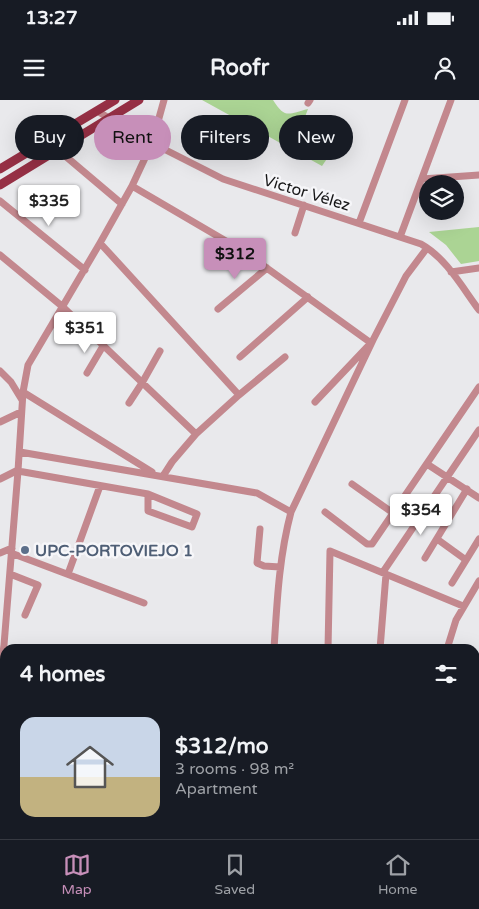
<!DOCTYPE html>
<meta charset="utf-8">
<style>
body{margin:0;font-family:"Varela Round",sans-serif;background:#242831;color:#f1f3f6;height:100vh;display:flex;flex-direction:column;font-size:19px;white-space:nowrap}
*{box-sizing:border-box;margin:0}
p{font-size:16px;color:#9ea1a6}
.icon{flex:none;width:28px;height:28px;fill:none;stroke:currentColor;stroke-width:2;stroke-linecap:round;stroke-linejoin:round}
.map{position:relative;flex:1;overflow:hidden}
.details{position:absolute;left:0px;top:544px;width:480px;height:196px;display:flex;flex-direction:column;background:#171b24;border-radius:15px 15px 0 0;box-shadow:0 5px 20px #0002}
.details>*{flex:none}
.hud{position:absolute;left:15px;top:15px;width:450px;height:45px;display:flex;gap:10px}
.tools{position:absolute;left:419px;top:75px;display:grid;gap:10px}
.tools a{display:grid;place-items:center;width:45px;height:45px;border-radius:50%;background:#171b24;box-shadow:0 5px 20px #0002;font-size:25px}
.price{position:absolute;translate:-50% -42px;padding:0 11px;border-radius:5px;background:#fff;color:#222;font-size:16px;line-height:32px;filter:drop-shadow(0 1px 2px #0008)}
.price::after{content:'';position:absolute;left:50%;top:30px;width:15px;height:11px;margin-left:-8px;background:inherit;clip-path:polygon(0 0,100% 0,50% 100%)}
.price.current{background:#c78fb9;color:#111}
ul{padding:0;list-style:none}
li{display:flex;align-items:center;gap:15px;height:125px;padding:0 20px}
li span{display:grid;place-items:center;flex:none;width:140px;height:100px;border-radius:15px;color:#555}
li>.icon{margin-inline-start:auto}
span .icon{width:60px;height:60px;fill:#fffc;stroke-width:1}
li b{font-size:21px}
h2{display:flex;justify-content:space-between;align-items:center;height:60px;padding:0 20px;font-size:21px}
.tag{padding:0 18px;border-radius:22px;background:#171b24;box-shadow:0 5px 20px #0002;font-size:18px;line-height:45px}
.tag.current{background:#c78fb9;color:#111}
.status{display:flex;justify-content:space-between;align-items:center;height:35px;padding:0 25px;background:#171b24;direction:ltr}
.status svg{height:14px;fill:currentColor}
header{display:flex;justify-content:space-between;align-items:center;height:65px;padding:0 20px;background:#171b24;font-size:22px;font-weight:700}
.dock{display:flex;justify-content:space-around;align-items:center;height:70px;border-top:1px solid #363941;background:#171b24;font-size:14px;color:#9ea1a6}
.dock a{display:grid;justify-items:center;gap:2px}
.dock .current{color:#c78fb9}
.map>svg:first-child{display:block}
.green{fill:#abd494}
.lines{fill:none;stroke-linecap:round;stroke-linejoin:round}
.minor{stroke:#c3888e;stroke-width:7}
.major{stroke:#963045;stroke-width:9}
.service-dot{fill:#5c6f8a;stroke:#f6f6f9;stroke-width:2}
.labels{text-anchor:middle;stroke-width:5;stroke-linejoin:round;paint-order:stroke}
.street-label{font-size:16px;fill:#171718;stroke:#f6f6f9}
.service-label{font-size:16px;font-weight:bold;fill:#4e5e75;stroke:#f6f6f9;text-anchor:start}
</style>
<div class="status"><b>13:27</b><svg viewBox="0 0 49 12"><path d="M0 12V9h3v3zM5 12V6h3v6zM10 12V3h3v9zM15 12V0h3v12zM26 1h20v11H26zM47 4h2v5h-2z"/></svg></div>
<header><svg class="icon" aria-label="menu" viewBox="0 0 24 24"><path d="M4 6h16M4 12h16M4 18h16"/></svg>Roofr<svg class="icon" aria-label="person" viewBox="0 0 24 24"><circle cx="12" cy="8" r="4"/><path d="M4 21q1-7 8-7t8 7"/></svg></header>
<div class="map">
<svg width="479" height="739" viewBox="0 0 479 739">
<rect width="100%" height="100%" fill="#e9e9ec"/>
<path class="green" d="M 202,0 L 273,0 C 285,19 288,14 308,9 L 298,35 L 333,50 L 322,66 Z
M 479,127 L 479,161 L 461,164 L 446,145 L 429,132 Z
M 0,644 L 5,644 L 5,695 L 0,696 Z"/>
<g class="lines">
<path class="minor" d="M 308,3 L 310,0
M 97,11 L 152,43 L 223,79 L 421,144 C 446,158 462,187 479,210
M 57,49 L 122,104
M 422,79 L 479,75
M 132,86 L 243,151 L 371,243 L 315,302
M 0,101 L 85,170
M 359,123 L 405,0
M 295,133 L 304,105
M 400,137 L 451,0
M 100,143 L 239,295
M 0,155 L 63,207 L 196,334 L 172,362 L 163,376
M 451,172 L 479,168
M 218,209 L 267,168
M 240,257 L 308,197
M 0,271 L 11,282 L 22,300
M 87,273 L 103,246
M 23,292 L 152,372
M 129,303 L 142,283 L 160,251
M 0,322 L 21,312
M 194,332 L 196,334 L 239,295 L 285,257
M 20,352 L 257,393 L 291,412
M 427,364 L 479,398
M 18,371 L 148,394 L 197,414 L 192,427 L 148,411 L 148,394
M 0,379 L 18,370
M 352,384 L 393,413
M 325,412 L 367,444 L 372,444 L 479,287
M 260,429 L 257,463 L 264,466 L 280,467
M 437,439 L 466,460
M 0,453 L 12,448
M 11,453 L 144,503
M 425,458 L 467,389
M 10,474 L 38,485 L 25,515
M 68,474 L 100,386
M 452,483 L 479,439
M 274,549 C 277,502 279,457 291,412 L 373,240 L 406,176 L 427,148
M 328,549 L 330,451 L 463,506
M 380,549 L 386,474 L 383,472 L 479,330
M 447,549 L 456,520 L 479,481
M 0,574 L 4,545 L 18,371 L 23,292 L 28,265 L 100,143 L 132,86 L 152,43 L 164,0
M 0,621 L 5,621
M 475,653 L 479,654
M 475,719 L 479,719
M 0,733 L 5,732
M 204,735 L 204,739
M 259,735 L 259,739
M 270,735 L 270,739
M 325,735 L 325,739
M 447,735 L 447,739
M 130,739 L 131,735
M 155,739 L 167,735"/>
<path class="major" d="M 0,69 L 115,0
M 0,85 L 139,0"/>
</g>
<circle class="service-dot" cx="25" cy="450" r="5"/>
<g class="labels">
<g class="street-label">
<text transform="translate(307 92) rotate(17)" y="6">Victor Vélez</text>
</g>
<g class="service-label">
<text x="35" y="456">UPC-PORTOVIEJO 1</text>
</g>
</g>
</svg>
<div class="tools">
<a><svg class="icon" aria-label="layers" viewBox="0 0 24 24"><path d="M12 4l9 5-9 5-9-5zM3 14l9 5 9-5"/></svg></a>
</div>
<b class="price" style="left:49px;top:127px">$335</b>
<b class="price current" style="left:235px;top:180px">$312</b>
<b class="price" style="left:85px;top:254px">$351</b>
<b class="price" style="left:421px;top:436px">$354</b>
<div class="hud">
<a class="tag">Buy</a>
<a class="tag current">Rent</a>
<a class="tag">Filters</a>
<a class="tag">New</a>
</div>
<section class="details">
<h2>4 homes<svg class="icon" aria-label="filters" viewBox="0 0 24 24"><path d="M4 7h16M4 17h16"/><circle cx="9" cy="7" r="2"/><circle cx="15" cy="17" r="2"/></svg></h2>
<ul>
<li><span style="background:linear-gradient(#c9d6e8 60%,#c2b280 0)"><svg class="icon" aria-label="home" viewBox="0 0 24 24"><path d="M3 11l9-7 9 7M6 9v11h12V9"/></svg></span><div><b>$312/mo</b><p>3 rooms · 98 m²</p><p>Apartment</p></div></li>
</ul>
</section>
</div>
<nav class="dock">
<a class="current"><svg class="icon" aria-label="map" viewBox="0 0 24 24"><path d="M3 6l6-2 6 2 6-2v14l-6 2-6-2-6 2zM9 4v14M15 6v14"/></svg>Map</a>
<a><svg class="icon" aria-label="saved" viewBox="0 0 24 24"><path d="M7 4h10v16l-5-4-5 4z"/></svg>Saved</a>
<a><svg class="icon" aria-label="home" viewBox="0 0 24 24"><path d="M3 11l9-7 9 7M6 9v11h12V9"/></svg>Home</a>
</nav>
